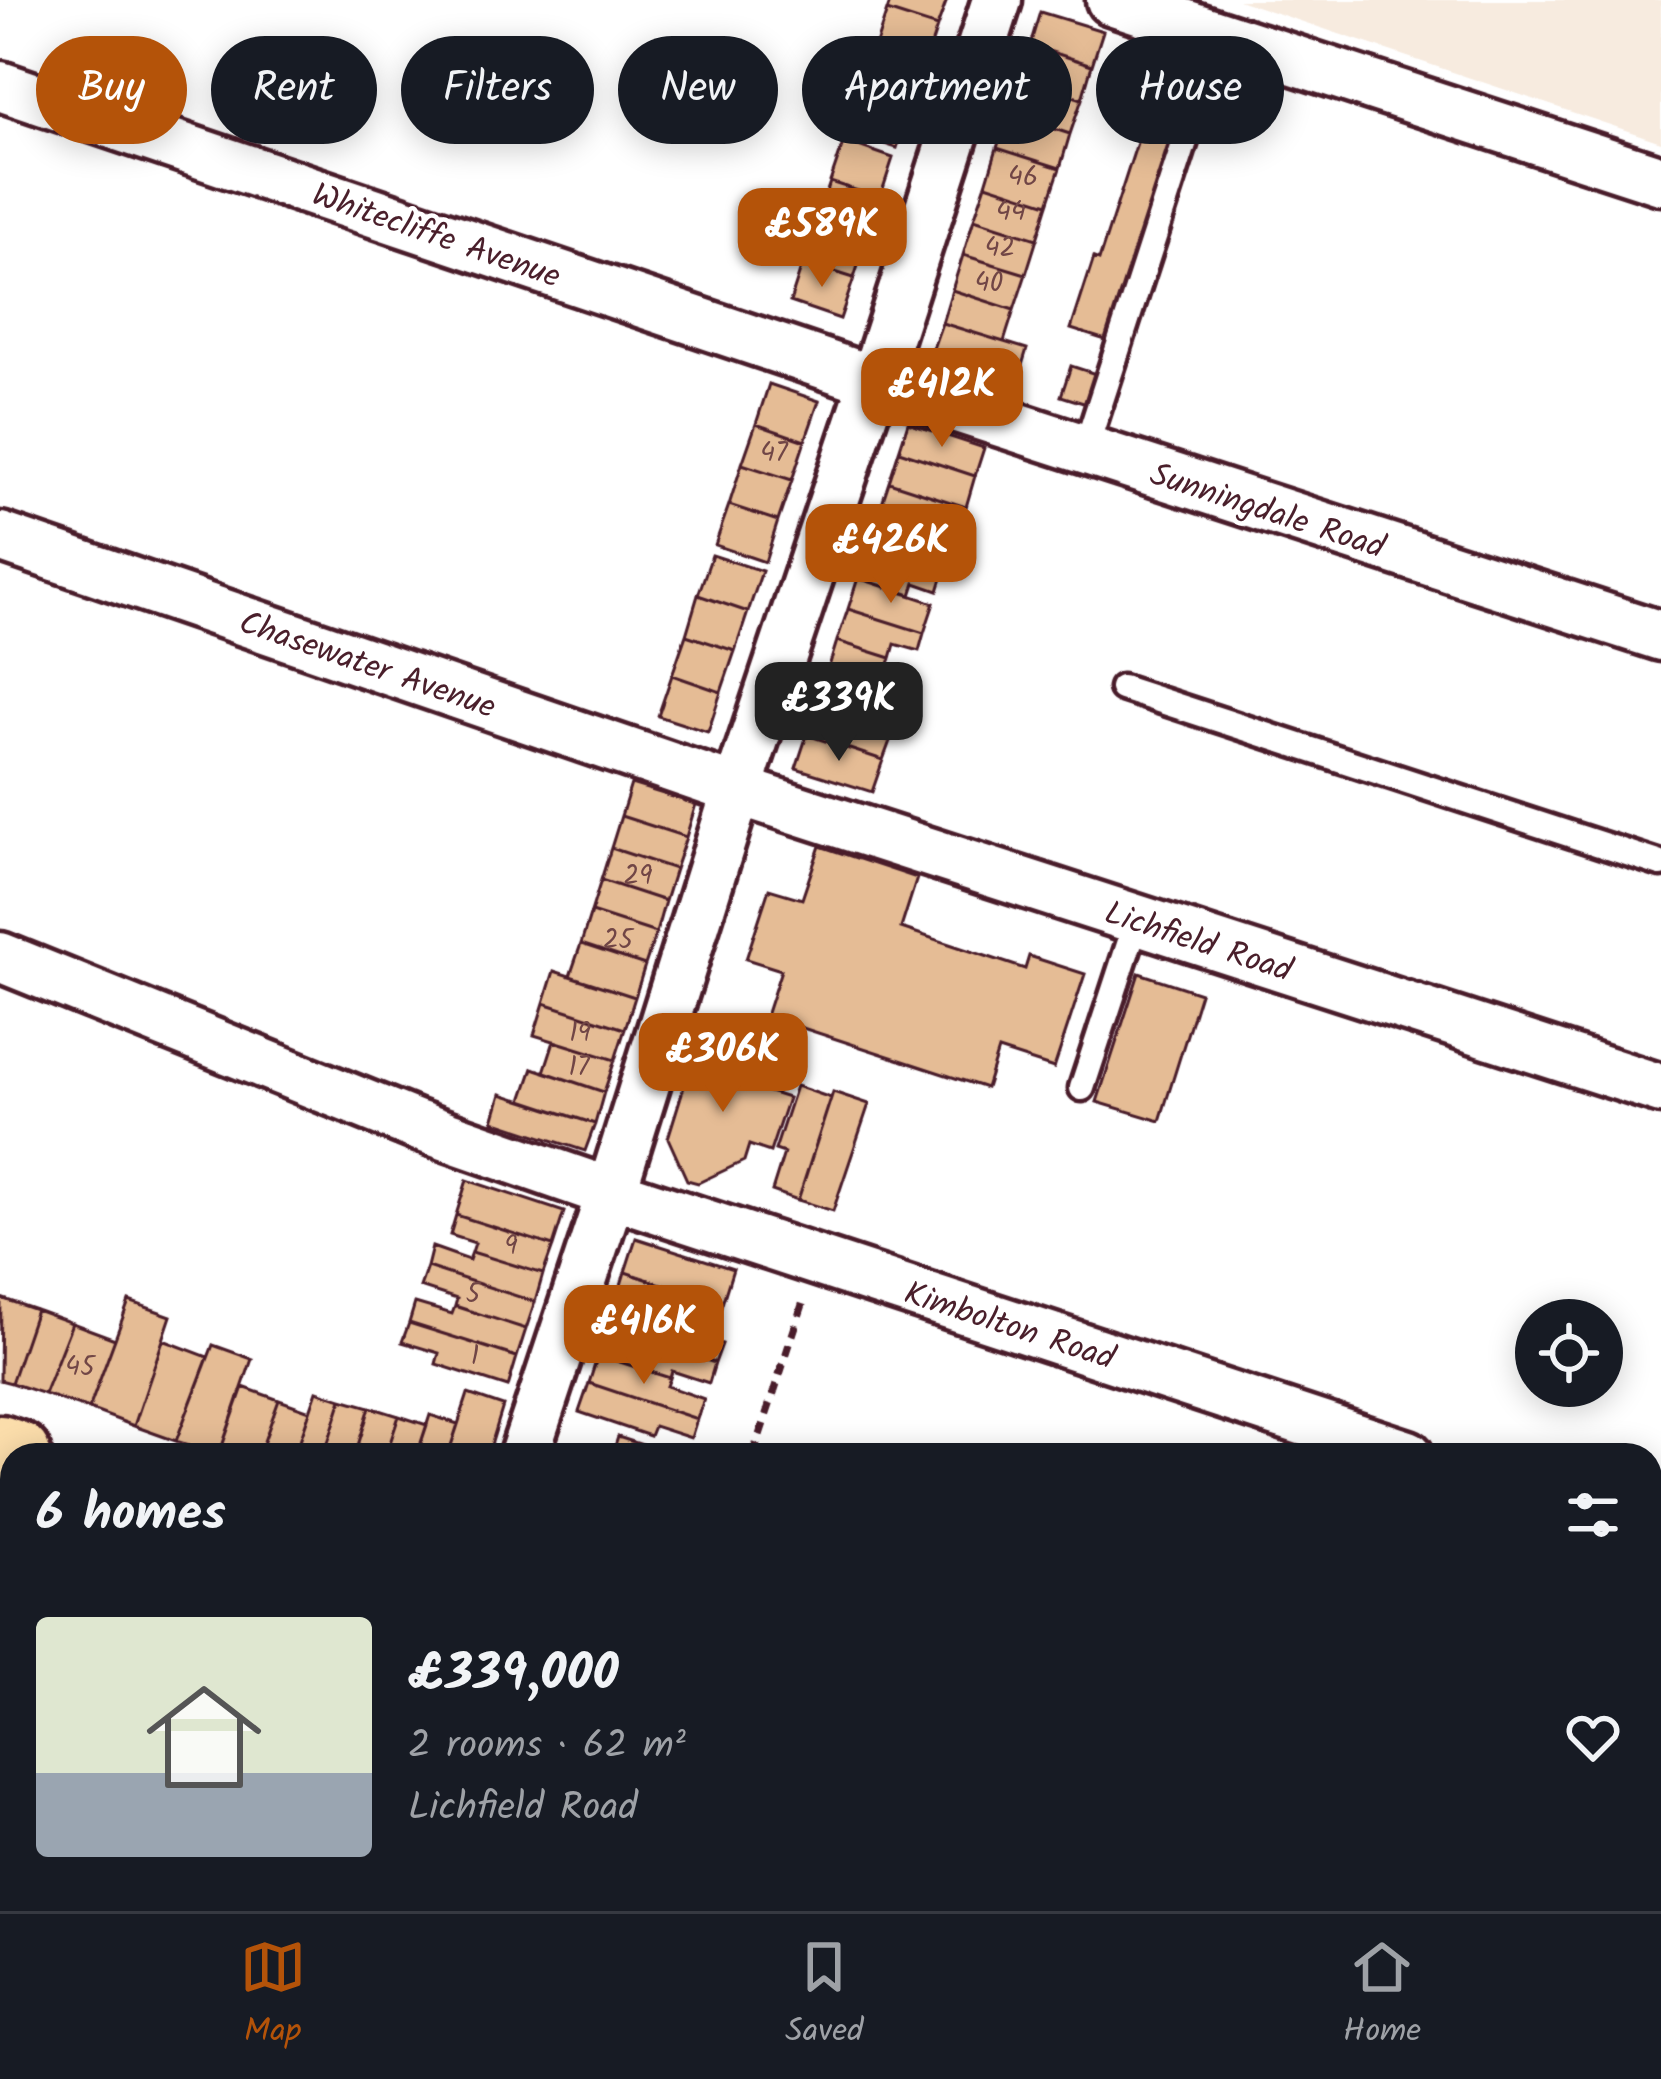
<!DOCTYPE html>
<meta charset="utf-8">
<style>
body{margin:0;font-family:Kalam,sans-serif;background:#242831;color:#f1f3f6;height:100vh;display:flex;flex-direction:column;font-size:45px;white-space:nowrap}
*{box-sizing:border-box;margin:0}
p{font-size:39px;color:#9ea1a6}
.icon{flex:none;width:66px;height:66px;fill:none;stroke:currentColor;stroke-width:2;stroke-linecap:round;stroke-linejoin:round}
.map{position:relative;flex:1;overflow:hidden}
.side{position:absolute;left:0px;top:1443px;width:1662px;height:468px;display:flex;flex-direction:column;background:#171b24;border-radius:36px 36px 0 0;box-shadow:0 6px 30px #0003}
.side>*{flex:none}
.banner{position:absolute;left:36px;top:36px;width:1590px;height:108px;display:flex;gap:24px}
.tools{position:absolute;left:1515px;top:1299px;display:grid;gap:24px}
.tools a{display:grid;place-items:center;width:108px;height:108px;border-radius:50%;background:#171b24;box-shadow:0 6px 30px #0003;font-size:60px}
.price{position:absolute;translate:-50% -102px;padding:0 27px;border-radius:24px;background:#b45309;color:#fff;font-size:39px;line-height:78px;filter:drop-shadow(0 3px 6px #0008)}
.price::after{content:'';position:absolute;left:50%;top:72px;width:36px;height:27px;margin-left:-18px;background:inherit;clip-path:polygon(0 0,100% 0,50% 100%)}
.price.current{background:#222;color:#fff}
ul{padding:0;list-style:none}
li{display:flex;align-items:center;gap:36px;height:300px;padding:0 36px}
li+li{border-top:3px solid #363941}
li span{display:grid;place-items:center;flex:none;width:336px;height:240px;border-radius:12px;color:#555}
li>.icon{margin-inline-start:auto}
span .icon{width:144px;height:144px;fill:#fffc;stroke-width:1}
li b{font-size:51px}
h2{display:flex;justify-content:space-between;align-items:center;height:144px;padding:0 36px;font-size:51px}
.chip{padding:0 42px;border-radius:54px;background:#171b24;box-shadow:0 6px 30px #0003;font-size:42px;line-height:108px}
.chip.current{background:#b45309;color:#fff}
.tabs{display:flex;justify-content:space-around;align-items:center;height:168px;border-top:3px solid #363941;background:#171b24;font-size:33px;color:#9ea1a6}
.tabs a{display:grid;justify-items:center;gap:6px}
.tabs .current{color:#b45309}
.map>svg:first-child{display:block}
.built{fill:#f7ebdf}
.building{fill:#e5bc95;stroke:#4a1f2b;stroke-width:3}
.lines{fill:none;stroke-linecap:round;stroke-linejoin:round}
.lane-casing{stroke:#4a1f2b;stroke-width:33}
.street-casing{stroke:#4a1f2b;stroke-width:57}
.primary-casing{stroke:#4a1f2b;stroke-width:75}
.path{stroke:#4a1f2b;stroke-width:8;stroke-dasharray:12 9;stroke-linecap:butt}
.lane{stroke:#fff;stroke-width:24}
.street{stroke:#fff;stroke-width:48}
.primary{stroke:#fbddab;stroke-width:66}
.labels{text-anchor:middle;stroke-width:9;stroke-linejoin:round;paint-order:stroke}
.number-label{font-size:27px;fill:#714646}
.street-label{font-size:33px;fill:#4a1f2b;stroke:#fff}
</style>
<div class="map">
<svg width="1661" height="1911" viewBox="0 0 1661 1911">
<rect width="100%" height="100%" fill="#fff"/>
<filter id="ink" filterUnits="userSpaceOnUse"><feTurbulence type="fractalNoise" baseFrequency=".00833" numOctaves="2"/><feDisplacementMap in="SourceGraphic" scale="24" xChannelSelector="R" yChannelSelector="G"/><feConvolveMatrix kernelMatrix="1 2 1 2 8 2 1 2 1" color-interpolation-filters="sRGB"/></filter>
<g filter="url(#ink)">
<path class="built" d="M 1238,0 L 1661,0 L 1661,142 Z
M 0,1703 L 12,1709 L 12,1899 L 231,1899 L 243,1911 L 0,1911 Z"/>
<path class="building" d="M 891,0 L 947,0 L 937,27 L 887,11 Z
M 887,11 L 937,27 L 924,67 L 874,50 Z
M 1040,12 L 1103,31 L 1092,65 L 1030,45 Z
M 1030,45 L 1092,65 L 1082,99 L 1019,78 Z
M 874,50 L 924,67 L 910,108 L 860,91 Z
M 1165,54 L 1199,66 L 1189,96 L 1155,85 Z
M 1019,78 L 1082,99 L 1070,134 L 1008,114 Z
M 860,91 L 910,108 L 897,148 L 847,132 Z
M 1008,114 L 1070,134 L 1060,168 L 997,148 Z
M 1145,118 L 1178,129 L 1109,341 L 1071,329 L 1094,258 L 1099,260 Z
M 844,141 L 893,158 L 880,198 L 830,182 Z
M 997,148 L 1060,168 L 1048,204 L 986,184 Z
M 830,182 L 880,198 L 867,238 L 817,221 Z
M 986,184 L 1048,204 L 1037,239 L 974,219 Z
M 974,219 L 1037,239 L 1026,274 L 963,255 Z
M 817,221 L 867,238 L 854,278 L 803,262 Z
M 963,255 L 1026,274 L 1014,310 L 952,290 Z
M 803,262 L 854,278 L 840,319 L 790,302 Z
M 952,290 L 1014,310 L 1004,342 L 942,323 Z
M 942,323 L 1027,349 L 1017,382 L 931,354 Z
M 1071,366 L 1099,375 L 1090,405 L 1061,396 Z
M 769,384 L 819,401 L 805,441 L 756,424 Z
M 908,423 L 984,448 L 975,476 L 899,451 Z
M 756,424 L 805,441 L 792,480 L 742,464 Z
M 899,451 L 975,476 L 966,507 L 889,482 Z
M 742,464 L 792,480 L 778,521 L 729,505 Z
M 889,482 L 966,507 L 959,525 L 936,518 L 931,532 L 878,515 Z
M 729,505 L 778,521 L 765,562 L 715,545 Z
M 878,515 L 931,532 L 927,546 L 950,554 L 944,572 L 868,547 Z
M 868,547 L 944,572 L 938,591 L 915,583 L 911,595 L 858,578 Z
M 712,555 L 762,571 L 748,612 L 698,595 Z
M 858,578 L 934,603 L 924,633 L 848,609 Z
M 698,595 L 748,612 L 735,651 L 686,635 Z
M 848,609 L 924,633 L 919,651 L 895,644 L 891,658 L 837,641 Z
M 686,635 L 735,651 L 721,692 L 672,675 Z
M 837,641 L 891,658 L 886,672 L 910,679 L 903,698 L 827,673 Z
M 827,673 L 903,698 L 898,716 L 874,708 L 870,720 L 818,703 Z
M 672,675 L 721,692 L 708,732 L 658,716 Z
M 818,703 L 870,720 L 866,734 L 890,741 L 883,760 L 807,735 Z
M 807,735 L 883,760 L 872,792 L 796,768 Z
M 631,784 L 696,804 L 686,837 L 621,816 Z
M 621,816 L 686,837 L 675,869 L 611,848 Z
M 820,846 L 917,878 L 901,928 L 1025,969 L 1029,956 L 1085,974 L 1054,1068 L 998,1050 L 986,1088 L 766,1016 L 781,970 L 746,959 L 769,889 L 802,899 Z
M 611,848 L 675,869 L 665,901 L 601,880 Z
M 601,880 L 665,901 L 656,933 L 591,912 Z
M 591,912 L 656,933 L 645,965 L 581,944 Z
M 581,944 L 645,965 L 635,997 L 570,976 Z
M 554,971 L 635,997 L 625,1029 L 544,1003 Z
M 1139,973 L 1200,993 L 1160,1121 L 1097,1102 Z
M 544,1003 L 625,1029 L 615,1060 L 534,1035 Z
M 554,1041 L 615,1060 L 604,1092 L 544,1072 Z
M 696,1048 L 773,1072 L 766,1091 L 788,1098 L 770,1152 L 749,1145 L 744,1161 L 698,1183 L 687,1180 L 668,1138 Z
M 533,1068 L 604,1092 L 595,1124 L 522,1100 Z
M 796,1086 L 831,1098 L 798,1200 L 772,1191 L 784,1153 L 775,1150 Z
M 833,1092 L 869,1104 L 833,1211 L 798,1200 Z
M 501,1094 L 595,1124 L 585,1151 L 493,1121 Z
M 467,1180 L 564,1212 L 553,1246 L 456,1215 Z
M 456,1215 L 553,1246 L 543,1274 L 472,1252 L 475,1243 L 450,1235 Z
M 636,1238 L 733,1269 L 722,1304 L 625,1272 Z
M 432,1247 L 469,1260 L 472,1252 L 543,1274 L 535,1302 L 427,1267 Z
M 427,1267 L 535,1302 L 526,1329 L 455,1306 L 457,1299 L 420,1287 Z
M 625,1272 L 722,1304 L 716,1324 L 690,1315 L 687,1324 L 616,1301 Z
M 1,1298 L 36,1310 L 11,1383 L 0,1380 Z
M 129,1301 L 171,1316 L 134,1426 L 89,1409 Z
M 616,1301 L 687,1324 L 685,1332 L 722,1344 L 715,1363 L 608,1328 Z
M 415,1303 L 452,1314 L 455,1306 L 526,1329 L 517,1357 L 409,1323 Z
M 36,1310 L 72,1323 L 44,1394 L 11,1383 Z
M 72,1323 L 115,1339 L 89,1409 L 44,1394 Z
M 409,1323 L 517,1357 L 508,1387 L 436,1364 L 439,1353 L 402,1342 Z
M 608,1328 L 715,1363 L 709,1383 L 672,1371 L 670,1378 L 598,1355 Z
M 163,1340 L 208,1357 L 176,1441 L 134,1426 Z
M 213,1345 L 252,1359 L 219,1455 L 176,1441 Z
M 598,1355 L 670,1378 L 667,1386 L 704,1399 L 697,1419 L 589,1383 Z
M 589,1383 L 697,1419 L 691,1438 L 654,1426 L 650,1436 L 579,1412 Z
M 243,1387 L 279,1400 L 259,1455 L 219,1455 Z
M 317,1391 L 342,1399 L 324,1455 L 295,1455 Z
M 468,1394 L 503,1406 L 488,1455 L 448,1455 Z
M 342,1399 L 370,1407 L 355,1455 L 324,1455 Z
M 279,1400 L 310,1411 L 295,1455 L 259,1455 Z
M 370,1407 L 399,1416 L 386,1455 L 355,1455 Z
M 430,1415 L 458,1424 L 448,1455 L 417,1455 Z
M 399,1416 L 427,1425 L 417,1455 L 386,1455 Z
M 618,1437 L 655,1449 L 653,1455 L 612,1455 Z
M 12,1588 L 12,1641 L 0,1636 L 0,1621 Z
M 0,1703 L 12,1709 L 12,1741 L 4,1736 L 0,1743 Z
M 0,1878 L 12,1888 L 12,1899 L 27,1899 L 43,1911 L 0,1911 Z
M 188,1899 L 231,1899 L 243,1911 L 201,1911 Z
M 340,1899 L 376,1899 L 368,1911 L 331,1911 Z
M 376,1899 L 412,1899 L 403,1911 L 368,1911 Z"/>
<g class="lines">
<g class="lane-casing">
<path id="lane" d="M 1085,450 L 1219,36
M 1122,688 L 1661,864
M 1082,1088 L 1137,920
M 9,1771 L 12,1774
M 153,1899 L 166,1911"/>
</g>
<g class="street-casing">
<path id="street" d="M 1111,0 L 1661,180
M 0,86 L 874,381 L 1661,636
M 0,537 L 737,790 L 1661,1089
M 0,957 L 416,1125 L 611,1193 L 1408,1455
M 524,1455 L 611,1193 L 737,790 L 874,381 L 997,0
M 1650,1535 L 1661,1538
M 443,1911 L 451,1899"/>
</g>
<g class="primary-casing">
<path id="primary" d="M 0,1449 L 17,1455
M 564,1899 L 578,1911
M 1295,1899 L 1331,1911"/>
</g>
<path class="path" d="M 753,1455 L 805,1297
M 234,1899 L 246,1911"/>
<use href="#lane" class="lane"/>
<use href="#street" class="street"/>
<use href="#primary" class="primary"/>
</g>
</g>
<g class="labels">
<g class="number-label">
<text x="1023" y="185">46</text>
<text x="1011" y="220">44</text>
<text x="1000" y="256">42</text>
<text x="989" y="291">40</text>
<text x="774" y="461">47</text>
<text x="638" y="884">29</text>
<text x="618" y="948">25</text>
<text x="580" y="1041">19</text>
<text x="579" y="1075">17</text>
<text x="511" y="1254">9</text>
<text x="473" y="1302">5</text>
<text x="475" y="1364">1</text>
<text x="80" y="1375">45</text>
</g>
<g class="street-label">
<text transform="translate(437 234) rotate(19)" y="12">Whitecliffe Avenue</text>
<text transform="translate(1268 509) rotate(18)" y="12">Sunningdale Road</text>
<text transform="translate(368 663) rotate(19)" y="12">Chasewater Avenue</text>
<text transform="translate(1199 940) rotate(18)" y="12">Lichfield Road</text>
<text transform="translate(1010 1324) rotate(18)" y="12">Kimbolton Road</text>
</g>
</g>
</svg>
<div class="tools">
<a><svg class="icon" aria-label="locate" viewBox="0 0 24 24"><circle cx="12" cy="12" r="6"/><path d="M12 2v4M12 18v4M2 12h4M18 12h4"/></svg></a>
</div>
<b class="price" style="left:822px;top:290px">£589K</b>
<b class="price" style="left:942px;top:450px">£412K</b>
<b class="price" style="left:891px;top:606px">£426K</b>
<b class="price current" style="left:839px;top:764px">£339K</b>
<b class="price" style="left:723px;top:1115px">£306K</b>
<b class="price" style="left:644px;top:1387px">£416K</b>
<div class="banner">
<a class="chip current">Buy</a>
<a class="chip">Rent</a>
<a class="chip">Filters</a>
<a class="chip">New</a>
<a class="chip">Apartment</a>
<a class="chip">House</a>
</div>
<section class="side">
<h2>6 homes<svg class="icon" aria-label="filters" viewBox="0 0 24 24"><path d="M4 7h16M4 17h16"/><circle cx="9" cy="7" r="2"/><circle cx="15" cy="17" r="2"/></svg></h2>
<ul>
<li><span style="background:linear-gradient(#dfe7d0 65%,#9aa5b1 0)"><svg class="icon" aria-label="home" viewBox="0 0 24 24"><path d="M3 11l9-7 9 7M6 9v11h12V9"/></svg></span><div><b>£339,000</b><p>2 rooms · 62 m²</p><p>Lichfield Road</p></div><svg class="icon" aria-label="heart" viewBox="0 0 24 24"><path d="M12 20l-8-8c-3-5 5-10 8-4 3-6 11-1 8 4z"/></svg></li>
</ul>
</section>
</div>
<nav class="tabs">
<a class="current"><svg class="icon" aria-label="map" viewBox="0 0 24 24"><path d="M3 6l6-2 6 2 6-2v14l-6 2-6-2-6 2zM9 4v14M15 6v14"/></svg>Map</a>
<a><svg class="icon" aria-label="saved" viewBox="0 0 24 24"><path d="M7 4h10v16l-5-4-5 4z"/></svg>Saved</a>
<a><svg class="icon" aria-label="home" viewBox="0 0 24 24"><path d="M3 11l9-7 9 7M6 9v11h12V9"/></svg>Home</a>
</nav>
